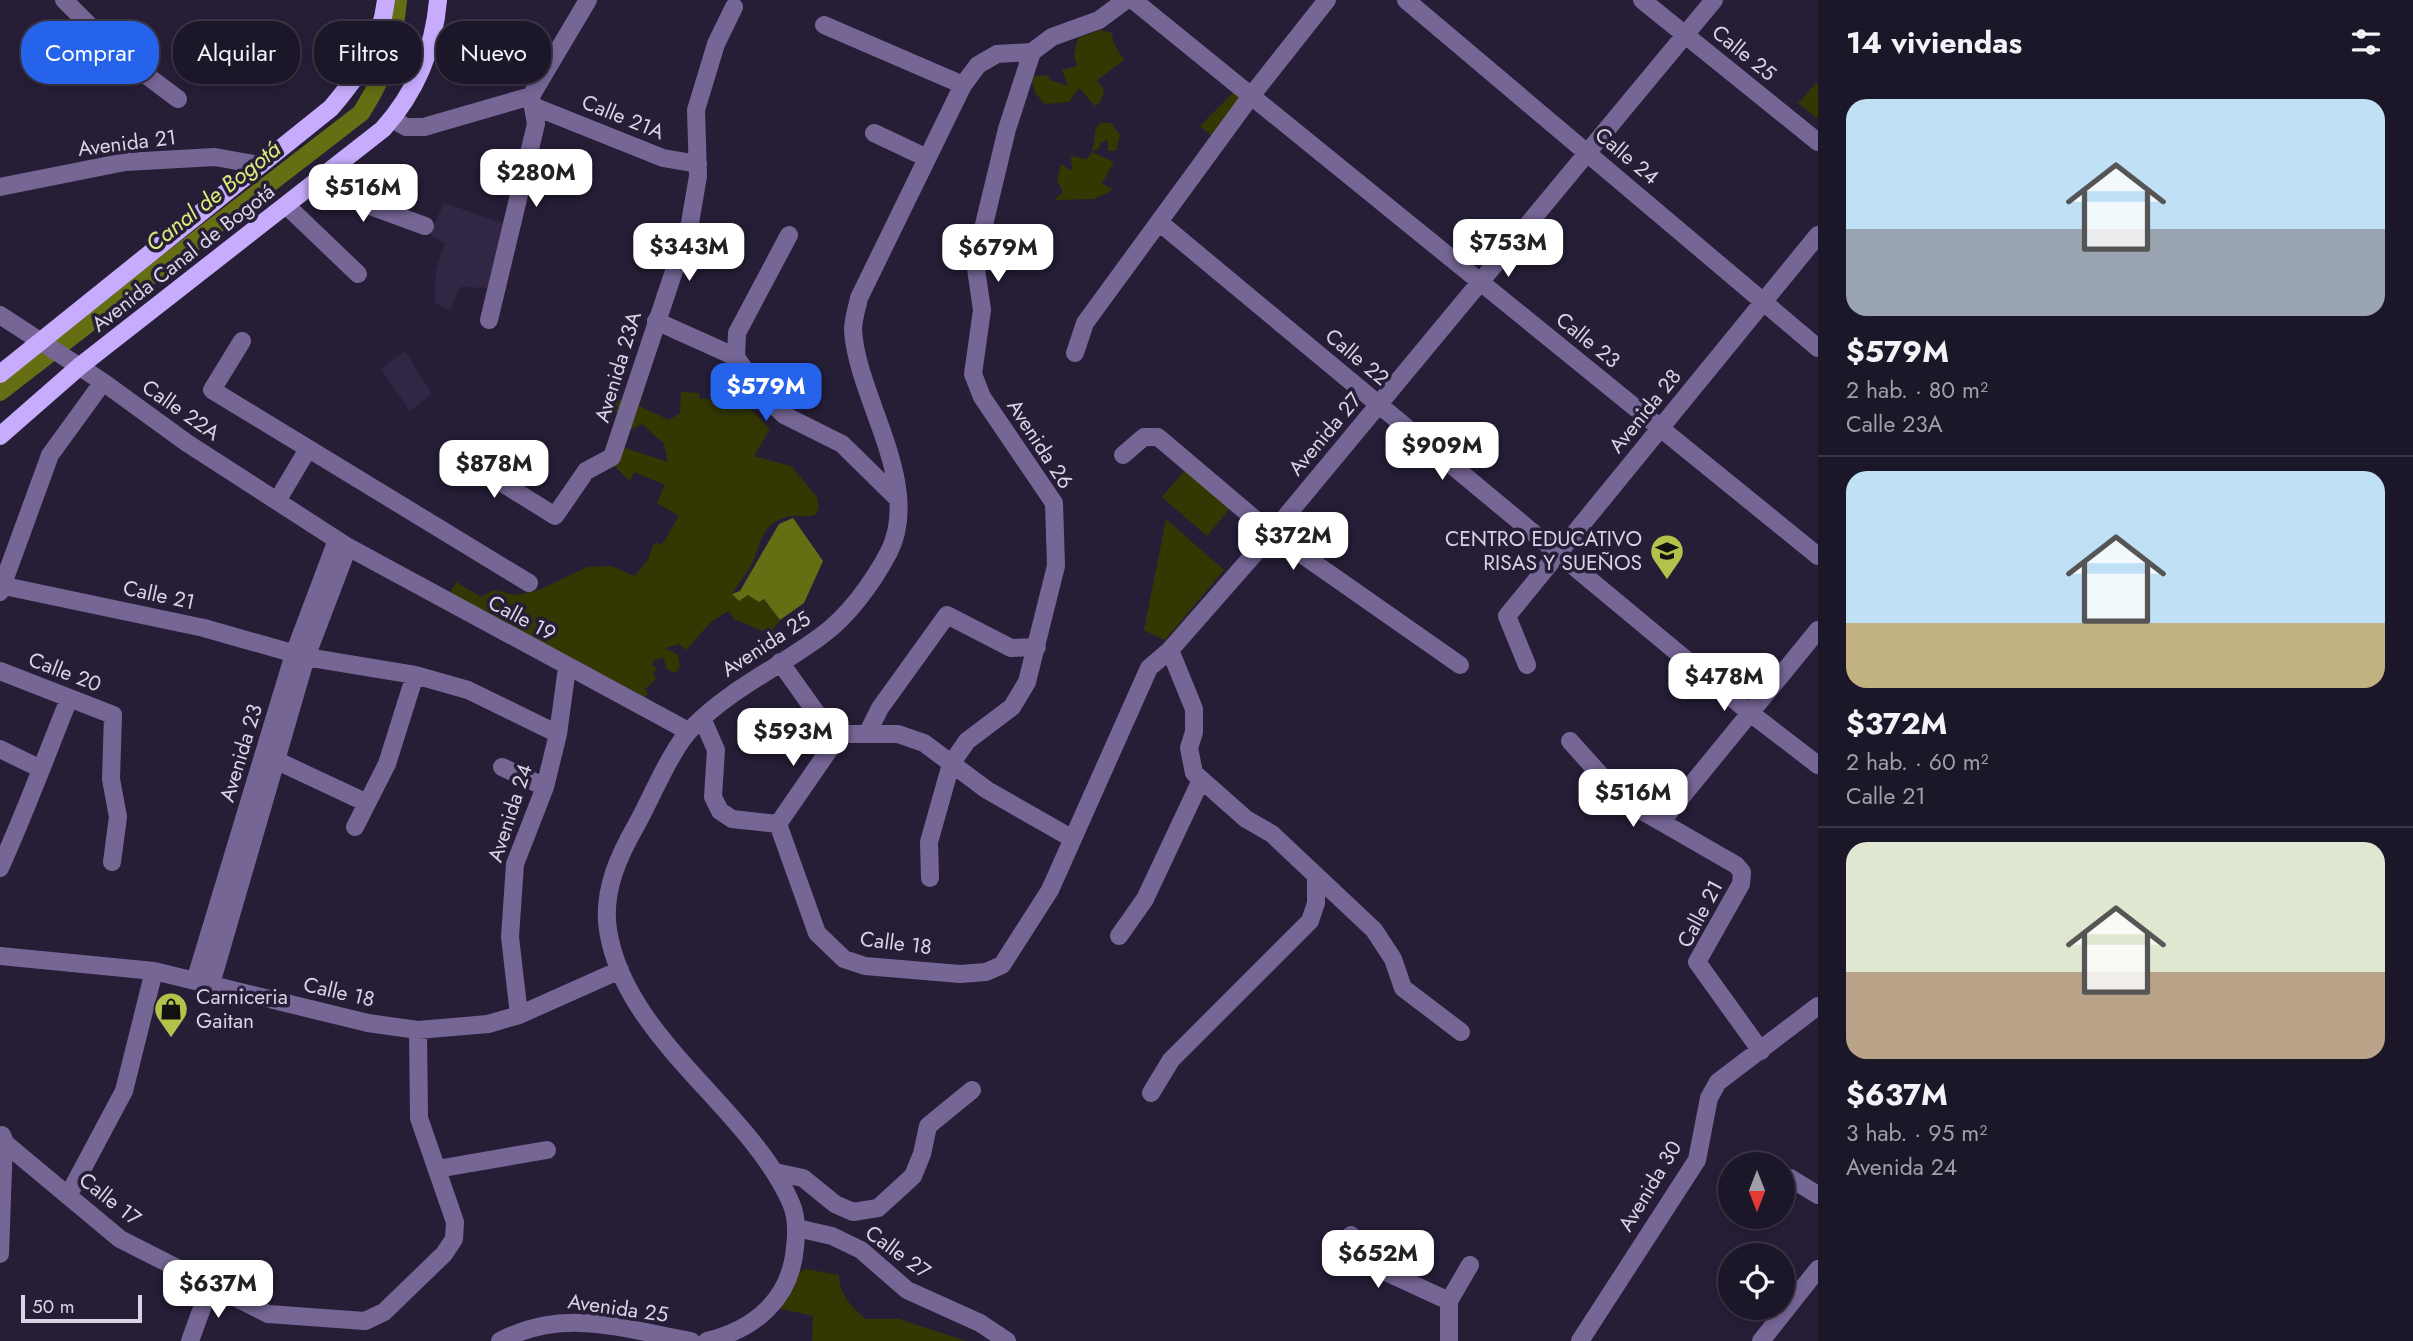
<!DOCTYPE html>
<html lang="es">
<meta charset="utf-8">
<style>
body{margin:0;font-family:Jost,sans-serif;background:#292335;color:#f1f3f6;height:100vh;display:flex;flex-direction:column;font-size:26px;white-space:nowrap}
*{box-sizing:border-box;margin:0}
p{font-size:23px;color:#a09fa8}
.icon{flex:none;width:38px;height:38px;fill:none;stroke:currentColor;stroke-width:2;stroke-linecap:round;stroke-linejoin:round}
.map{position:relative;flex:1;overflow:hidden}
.drawer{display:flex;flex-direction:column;background:#1c1629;width:595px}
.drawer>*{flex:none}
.top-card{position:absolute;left:21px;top:21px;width:665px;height:63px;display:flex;gap:14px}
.needle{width:46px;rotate:180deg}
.buttons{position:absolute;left:1718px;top:1152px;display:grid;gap:14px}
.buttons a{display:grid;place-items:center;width:77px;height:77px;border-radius:50%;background:#1c1629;box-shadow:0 4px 10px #0003,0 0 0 2px #3a3546;font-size:35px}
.scale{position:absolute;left:21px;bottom:18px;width:121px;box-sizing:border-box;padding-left:7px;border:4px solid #d9d4e5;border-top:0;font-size:19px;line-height:24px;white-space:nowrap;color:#d9d4e5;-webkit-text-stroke:5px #261e37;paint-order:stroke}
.price{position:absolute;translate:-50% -60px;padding:0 16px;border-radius:14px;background:#fff;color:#222;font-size:23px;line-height:46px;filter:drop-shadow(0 2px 4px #0008)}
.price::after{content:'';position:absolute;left:50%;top:42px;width:21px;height:16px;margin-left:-10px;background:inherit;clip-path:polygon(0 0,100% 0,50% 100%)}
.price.selected{background:#2563eb;color:#fff}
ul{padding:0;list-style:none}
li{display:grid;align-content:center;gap:14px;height:371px;padding:0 28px}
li+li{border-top:2px solid #3a3546}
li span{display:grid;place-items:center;height:217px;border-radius:21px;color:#555}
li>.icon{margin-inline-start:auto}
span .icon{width:126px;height:126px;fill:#fffc;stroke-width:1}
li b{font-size:30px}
h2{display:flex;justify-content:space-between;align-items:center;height:84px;padding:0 28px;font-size:30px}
.pill{padding:0 24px;border-radius:28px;background:#1c1629;box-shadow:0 4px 10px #0003,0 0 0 2px #3a3546;font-size:24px;line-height:63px}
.pill.selected{background:#2563eb;color:#fff}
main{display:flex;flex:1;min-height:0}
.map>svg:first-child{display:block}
.built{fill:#312745}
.green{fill:#333802}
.water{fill:#656e13}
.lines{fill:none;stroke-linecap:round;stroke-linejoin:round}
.canal{stroke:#656e13;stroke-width:18}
.minor{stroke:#766696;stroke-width:18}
.major{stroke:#c7acfd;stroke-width:18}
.labels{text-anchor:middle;stroke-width:7;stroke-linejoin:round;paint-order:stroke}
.street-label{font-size:21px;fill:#d9d4e5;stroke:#261e37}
.poi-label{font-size:21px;fill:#d9d4e5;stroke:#261e37;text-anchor:end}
.water-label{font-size:23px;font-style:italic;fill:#dcec7a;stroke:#261e37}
</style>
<main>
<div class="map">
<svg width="1818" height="1341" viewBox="0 0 1818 1341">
<rect width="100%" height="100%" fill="#261e37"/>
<path class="built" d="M 444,203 L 506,224 L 488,288 L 460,287 L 450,311 L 434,302 L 436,269 L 445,244 L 430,234 Z
M 405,351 L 432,394 L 410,411 L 381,369 Z"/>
<path class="green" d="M 1100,30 L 1112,33 L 1113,42 L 1124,60 L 1097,80 L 1104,90 L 1101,101 L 1095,106 L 1079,88 L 1069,102 L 1044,104 L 1035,92 L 1031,77 L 1047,75 L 1050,80 L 1068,86 L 1062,70 L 1077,66 L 1074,55 L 1078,38 Z
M 1818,81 L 1818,119 L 1798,103 Z
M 1238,88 L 1251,96 L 1214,138 L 1200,126 Z
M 1101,123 L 1111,123 L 1120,135 L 1116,151 L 1108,151 L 1108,140 L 1100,143 L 1099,148 L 1092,152 L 1114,162 L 1102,183 L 1113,190 L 1094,199 L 1054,200 L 1063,192 L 1057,180 L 1061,164 L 1072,171 L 1071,156 L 1087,159 L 1092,152 L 1096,128 Z
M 644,388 L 639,406 L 669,420 L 680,413 L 681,392 L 699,393 L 700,399 L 709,399 L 721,392 L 728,406 L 744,403 L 770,429 L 754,456 L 791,466 L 817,497 L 819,508 L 815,515 C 804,518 794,514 783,518 C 760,526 760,548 751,566 C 745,575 738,584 732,594 L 739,601 L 748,595 L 764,599 L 780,620 L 769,634 L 734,619 L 728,611 L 711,622 L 686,650 L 679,644 L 666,648 L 678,655 L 680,667 L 675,673 L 666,669 L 664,658 L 655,660 L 652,664 L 657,670 L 653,672 L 656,679 L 645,689 L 648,694 L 645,697 L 448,596 L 456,582 L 481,597 L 493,590 L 516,595 L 539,590 L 587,567 L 611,566 L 635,576 L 648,560 L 653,545 L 656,542 L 662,545 L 679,516 L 657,503 L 665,485 L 634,472 L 630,481 L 610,462 L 617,449 L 625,448 L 668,462 L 664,444 L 642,424 L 630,430 L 610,405 L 618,398 L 627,404 Z
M 1186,469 L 1231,507 L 1207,536 L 1162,497 Z
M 1166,519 L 1224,570 L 1165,640 L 1144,630 Z
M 805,1269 L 839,1275 C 839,1294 852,1308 866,1319 L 899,1319 L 966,1341 L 812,1341 L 813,1316 L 778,1308 L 788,1280 Z"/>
<path class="water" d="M 793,518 L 823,561 L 804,603 L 780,620 L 764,599 L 759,602 L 748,595 L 739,601 L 732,594 L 740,591 L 779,524 Z"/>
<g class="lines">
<path class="canal" d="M 0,392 L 361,113 C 388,70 393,49 398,0"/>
<path class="minor" d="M 64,0 L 118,54 L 178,99
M 1133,0 L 1818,556
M 1406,0 L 1818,348
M 1642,0 L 1818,142
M 824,25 L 963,85
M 533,106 L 663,158 L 698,164
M 392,119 L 406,127 L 424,127 L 531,96
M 874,133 L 927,158
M 325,176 L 362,203 L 425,226
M 0,187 L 125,162 L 215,157 L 260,165
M 287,206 L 358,274
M 1159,222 L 1749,712 L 1818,765
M 0,315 L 103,382 L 187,443 L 348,547 L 688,731
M 489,320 L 536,124 L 531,96 L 588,0
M 656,321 L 736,357 L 760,392 L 784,415 L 842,444 L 898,499
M 242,341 L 212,390 L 529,583
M 1075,353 L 1085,323 L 1251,96 L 1327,0
M 736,357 L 737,333 L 789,235
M 453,452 L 555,516 L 586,471 L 612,457 L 690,223 L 698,176 L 696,110 L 716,44 L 734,7
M 1123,455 L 1144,437 L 1158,437 L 1270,532 L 1460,665
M 277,501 L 308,449
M 0,585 L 204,628 L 306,657 L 415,675 L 468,690 L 558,734
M 0,592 L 50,455 L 103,382
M 1170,650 L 1194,709 L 1194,732 L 1189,748 L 1194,773 L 1246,819 L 1272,834 L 1374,930 L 1393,959 L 1403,988 L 1461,1032
M 780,662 L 825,725 L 840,734 L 898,734 L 924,743 L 987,790 L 1073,839
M 1527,665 L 1507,616 L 1818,235
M 0,671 L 113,715 L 111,779 L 118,817 L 112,862
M 702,718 L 716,750 L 713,797 L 720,811 L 732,819 L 778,824 L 817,933 L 844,959 L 865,966 L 960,974 L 986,972 L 1002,965 L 1050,890 L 1149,668 L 1170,650 L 1263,544 L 1714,0
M 868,732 L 880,708 L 947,615 L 1011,648 L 1037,647
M 1570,741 L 1623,800 L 1736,865 L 1742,872 L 1741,884 L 1697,962 L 1761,1051
M 0,749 L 41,769
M 269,757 L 367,803
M 502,767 L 545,787
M 1661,822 L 1818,630
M 778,824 L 840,734
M 355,827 L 387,764 L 415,675
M 0,868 C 25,813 46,756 69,699
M 930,878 L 929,842 L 951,764 L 967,741 L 1012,707 L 1027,682 L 1056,566 L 1054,503 L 982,397 L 973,374 L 982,310 L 975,262 L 1007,129 L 1032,52
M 1119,936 L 1145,899 L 1201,780
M 0,956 L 154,971 L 368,1023 L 418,1030 L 488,1024 L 519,1015 L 620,970
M 195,981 L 294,654 L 337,540
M 211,984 L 306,657 L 348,547
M 519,1015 L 510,937 L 515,864 L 545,787 L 558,734 L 567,668
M 1151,1093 L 1171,1060 L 1310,921 L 1316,903 L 1316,879
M 0,1139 L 120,1239 L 268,1314 L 365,1321 L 384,1312 L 444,1254 L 454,1239 L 455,1222 L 419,1118 L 418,1030
M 437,1169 L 547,1150
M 775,1172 L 803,1178 L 835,1204 L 853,1212 L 878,1208 L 913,1176 L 922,1154 L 928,1126 L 972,1090
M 1790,1178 L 1818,1195
M 68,1196 L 124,1091 L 154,971
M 797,1228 L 832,1236 L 861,1250 L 907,1290 L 980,1323 L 1007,1341
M 1351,1235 L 1362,1261 L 1449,1301
M 0,1254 L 4,1140 L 2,1135
M 1449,1301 L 1470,1265
M 190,1341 L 210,1286
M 500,1341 C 564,1307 623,1329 691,1341
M 707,1341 C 755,1329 791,1299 795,1247 C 797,1232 797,1217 791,1203 C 749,1107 625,1039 608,930 C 602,891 619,855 638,822 C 652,796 673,746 692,728 C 730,689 778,668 821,636 C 849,616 873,582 889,552 C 923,484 857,398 853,330 C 853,320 857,308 859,298 L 963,85 L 978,65 L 997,54 L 1032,52 L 1052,37 L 1099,20 L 1126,0
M 1449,1341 L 1449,1301
M 1580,1341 L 1697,1160 L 1709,1098 L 1718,1082 L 1818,1006
M 1761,1341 L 1818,1269"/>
<path class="major" d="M 0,374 L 331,108 C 359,75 381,44 386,0
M 0,436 L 80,366 L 383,129 C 416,92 434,49 438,0"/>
</g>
<defs>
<g id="school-pin" transform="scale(1.75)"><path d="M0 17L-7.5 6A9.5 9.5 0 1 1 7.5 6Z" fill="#b3c24b" stroke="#261e37"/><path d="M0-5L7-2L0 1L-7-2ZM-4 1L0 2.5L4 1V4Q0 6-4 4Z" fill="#111"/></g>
<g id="shop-pin" transform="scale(1.75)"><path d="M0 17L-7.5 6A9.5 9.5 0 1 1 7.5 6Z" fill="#b3c24b" stroke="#261e37"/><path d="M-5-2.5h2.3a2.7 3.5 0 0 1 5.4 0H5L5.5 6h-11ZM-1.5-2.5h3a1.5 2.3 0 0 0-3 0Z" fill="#111"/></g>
</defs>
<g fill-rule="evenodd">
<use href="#school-pin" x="1667" y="551"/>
<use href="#shop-pin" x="171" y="1009"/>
</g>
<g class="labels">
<g class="street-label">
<text transform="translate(1744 53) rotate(39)" y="7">Calle 25</text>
<text transform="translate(623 117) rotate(22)" y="7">Calle 21A</text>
<text transform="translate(127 143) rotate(-7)" y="7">Avenida 21</text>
<text transform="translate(1627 156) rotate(40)" y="7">Calle 24</text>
<text transform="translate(183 258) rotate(-38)" y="7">Avenida Canal de Bogotá</text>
<text transform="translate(1588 340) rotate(39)" y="7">Calle 23</text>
<text transform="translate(1357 357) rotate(40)" y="7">Calle 22</text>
<text transform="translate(618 367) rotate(-73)" y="7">Avenida 23A</text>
<text transform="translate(181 410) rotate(35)" y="7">Calle 22A</text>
<text transform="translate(1645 411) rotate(-51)" y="7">Avenida 28</text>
<text transform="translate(1325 434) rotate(-50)" y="7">Avenida 27</text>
<text transform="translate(1040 444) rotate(57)" y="7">Avenida 26</text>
<text transform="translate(159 595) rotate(12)" y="7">Calle 21</text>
<text transform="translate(522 618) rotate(28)" y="7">Calle 19</text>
<text transform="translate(766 644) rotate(-33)" y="7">Avenida 25</text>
<text transform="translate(65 672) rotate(21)" y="7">Calle 20</text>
<text transform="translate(241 753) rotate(-73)" y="7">Avenida 23</text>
<text transform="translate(510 813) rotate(-72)" y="7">Avenida 24</text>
<text transform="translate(1700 914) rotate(-62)" y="7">Calle 21</text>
<text transform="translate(896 943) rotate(7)" y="7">Calle 18</text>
<text transform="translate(339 992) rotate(13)" y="7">Calle 18</text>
<text transform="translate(1650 1186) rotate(-59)" y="7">Avenida 30</text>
<text transform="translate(110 1199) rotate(38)" y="7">Calle 17</text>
<text transform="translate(898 1252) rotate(36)" y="7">Calle 27</text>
<text transform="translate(618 1308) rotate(8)" y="7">Avenida 25</text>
</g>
<g class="poi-label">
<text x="1642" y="546">CENTRO EDUCATIVO<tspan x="1642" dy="24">RISAS Y SUEÑOS</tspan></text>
<text x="196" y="1004" text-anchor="start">Carniceria<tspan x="196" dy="24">Gaitan</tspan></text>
</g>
<g class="water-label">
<text transform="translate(213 196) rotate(-38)" y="8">Canal de Bogotá</text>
</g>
</g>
</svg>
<div class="buttons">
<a><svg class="needle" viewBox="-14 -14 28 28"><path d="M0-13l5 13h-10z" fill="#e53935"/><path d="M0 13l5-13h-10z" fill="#a09fa8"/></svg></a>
<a><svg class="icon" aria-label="locate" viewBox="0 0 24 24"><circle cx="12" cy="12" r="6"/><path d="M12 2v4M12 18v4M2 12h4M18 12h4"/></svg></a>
</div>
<div class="scale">50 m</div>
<b class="price" style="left:536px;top:209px">$280M</b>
<b class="price" style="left:363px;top:224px">$516M</b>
<b class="price" style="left:1508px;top:279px">$753M</b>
<b class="price" style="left:689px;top:283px">$343M</b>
<b class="price" style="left:998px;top:284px">$679M</b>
<b class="price selected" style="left:766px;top:423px">$579M</b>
<b class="price" style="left:1442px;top:482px">$909M</b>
<b class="price" style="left:494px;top:500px">$878M</b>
<b class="price" style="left:1293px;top:572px">$372M</b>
<b class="price" style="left:1724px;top:713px">$478M</b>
<b class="price" style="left:793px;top:768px">$593M</b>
<b class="price" style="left:1633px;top:829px">$516M</b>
<b class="price" style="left:1378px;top:1290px">$652M</b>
<b class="price" style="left:218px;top:1320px">$637M</b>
<div class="top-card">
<a class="pill selected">Comprar</a>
<a class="pill">Alquilar</a>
<a class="pill">Filtros</a>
<a class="pill">Nuevo</a>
</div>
</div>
<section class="drawer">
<h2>14 viviendas<svg class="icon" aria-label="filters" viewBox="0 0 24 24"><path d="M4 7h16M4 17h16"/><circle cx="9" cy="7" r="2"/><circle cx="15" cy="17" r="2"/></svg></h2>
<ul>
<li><span style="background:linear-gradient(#bfe0f5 60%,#9aa5b1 0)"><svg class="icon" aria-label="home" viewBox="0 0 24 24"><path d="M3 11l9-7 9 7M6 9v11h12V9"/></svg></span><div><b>$579M</b><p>2 hab. · 80 m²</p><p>Calle 23A</p></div></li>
<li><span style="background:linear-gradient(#bfe0f5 70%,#c2b280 0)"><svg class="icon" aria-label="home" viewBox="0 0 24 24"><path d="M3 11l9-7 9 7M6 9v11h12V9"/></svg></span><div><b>$372M</b><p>2 hab. · 60 m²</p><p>Calle 21</p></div></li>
<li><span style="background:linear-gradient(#dfe7d0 60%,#b9a48a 0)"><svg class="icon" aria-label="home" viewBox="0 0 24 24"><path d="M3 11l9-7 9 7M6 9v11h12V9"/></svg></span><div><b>$637M</b><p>3 hab. · 95 m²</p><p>Avenida 24</p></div></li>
</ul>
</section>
</main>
